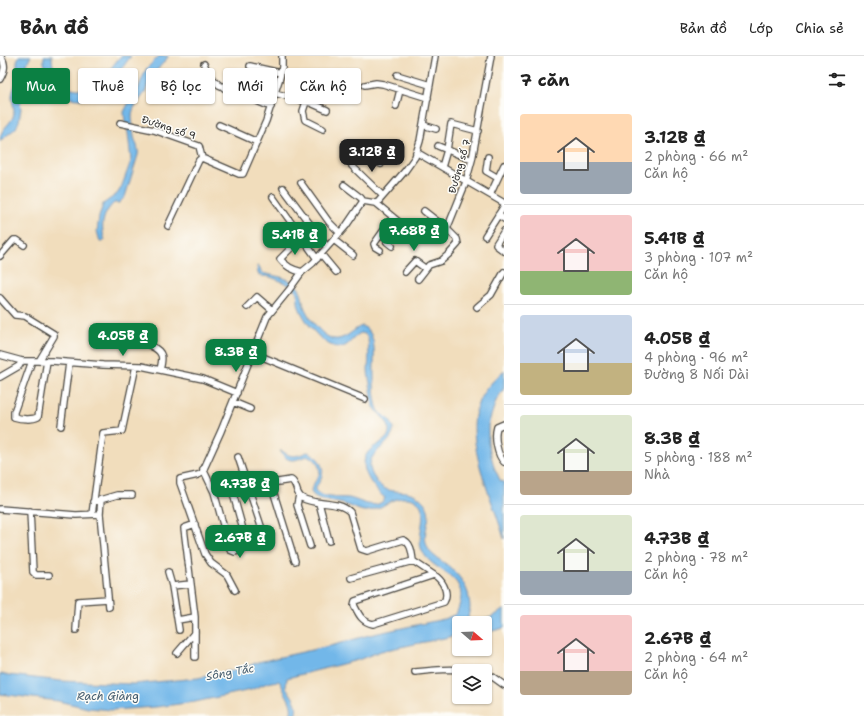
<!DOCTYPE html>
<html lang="vi">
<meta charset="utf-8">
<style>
body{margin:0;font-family:"Shantell Sans",sans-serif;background:#f6f6f6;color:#222;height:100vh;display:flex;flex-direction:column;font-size:15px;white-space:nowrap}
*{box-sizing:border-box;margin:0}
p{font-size:13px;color:#767676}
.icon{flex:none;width:22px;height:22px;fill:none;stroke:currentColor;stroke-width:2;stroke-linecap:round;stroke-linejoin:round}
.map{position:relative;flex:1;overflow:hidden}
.panel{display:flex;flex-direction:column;background:#fff;width:360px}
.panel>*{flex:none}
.hud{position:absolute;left:12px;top:12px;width:380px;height:36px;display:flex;gap:8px}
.needle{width:26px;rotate:109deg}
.buttons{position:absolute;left:452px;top:560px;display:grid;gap:8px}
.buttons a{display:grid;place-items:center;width:40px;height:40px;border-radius:4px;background:#fff;box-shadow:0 1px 3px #0004;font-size:20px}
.price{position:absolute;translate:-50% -34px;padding:0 9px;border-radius:8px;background:#0b8043;color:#fff;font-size:13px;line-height:26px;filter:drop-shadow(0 1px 2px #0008)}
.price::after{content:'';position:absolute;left:50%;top:24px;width:12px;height:9px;margin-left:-6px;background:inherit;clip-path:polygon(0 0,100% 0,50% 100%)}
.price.selected{background:#222;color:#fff}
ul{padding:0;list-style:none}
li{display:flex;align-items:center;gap:12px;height:100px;padding:0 16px}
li+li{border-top:1px solid #e0e0e0}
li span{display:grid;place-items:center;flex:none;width:112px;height:80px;border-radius:4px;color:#555}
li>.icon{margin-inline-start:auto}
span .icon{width:48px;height:48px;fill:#fffc;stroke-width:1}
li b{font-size:17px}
h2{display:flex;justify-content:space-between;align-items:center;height:48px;padding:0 16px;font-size:17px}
.pill{padding:0 14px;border-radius:4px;background:#fff;box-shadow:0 1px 3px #0004;font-size:14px;line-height:36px}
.pill.selected{background:#0b8043;color:#fff}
header{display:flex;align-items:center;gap:24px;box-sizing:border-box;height:56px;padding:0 20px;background:#fff;border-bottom:1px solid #e0e0e0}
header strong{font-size:19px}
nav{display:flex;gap:22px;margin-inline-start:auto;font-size:14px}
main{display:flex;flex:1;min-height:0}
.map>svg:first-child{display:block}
.water{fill:#72b7e9;stroke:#4e718a}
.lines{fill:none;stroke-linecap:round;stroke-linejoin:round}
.minor-casing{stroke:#494641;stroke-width:8}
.minor{stroke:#fff;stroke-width:5.5}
.labels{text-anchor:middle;stroke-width:3;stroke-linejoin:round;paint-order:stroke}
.street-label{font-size:10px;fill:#2b2b2b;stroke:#fdfcf7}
.water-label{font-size:11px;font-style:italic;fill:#445c6e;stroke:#fdfcf7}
</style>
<header>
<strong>Bản đồ</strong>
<nav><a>Bản đồ</a><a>Lớp</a><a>Chia sẻ</a></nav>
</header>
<main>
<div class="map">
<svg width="504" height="660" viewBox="0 0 504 660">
<rect width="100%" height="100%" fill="#fdfcf7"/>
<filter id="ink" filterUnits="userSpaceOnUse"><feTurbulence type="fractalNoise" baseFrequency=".025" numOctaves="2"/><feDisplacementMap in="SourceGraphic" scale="8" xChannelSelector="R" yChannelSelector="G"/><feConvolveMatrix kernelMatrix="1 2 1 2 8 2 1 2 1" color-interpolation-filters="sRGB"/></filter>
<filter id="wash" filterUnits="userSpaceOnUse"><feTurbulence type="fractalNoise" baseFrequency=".012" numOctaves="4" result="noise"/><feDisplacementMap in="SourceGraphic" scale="16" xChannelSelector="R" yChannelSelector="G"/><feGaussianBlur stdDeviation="0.9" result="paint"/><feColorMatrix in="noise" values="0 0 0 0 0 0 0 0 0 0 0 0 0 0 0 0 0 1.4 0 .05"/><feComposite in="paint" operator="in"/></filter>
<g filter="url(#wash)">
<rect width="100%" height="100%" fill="#f1ddbc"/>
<path class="water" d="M 19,0 L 31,0 L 24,13 L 19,39 L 21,53 L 19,65 L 16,72 L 0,85 C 0,73 8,71 13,61 C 16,53 11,46 12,39 C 12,34 16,29 17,24 C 20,16 14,9 19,0 Z
M 44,0 L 52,0 C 52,17 61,32 78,33 C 86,33 93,32 98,27 C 107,19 113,8 121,0 L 131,0 C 120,14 112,30 96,39 C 84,46 62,44 54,32 C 50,27 52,22 49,17 C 45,10 43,8 44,0 Z
M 159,0 L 168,0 L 168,1 C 163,8 157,13 152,20 C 147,25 148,31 145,36 C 141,44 132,50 132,60 C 132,62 134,80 134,81 C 136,88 139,92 138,99 L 125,141 L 119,147 L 114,147 C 103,157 100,170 105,184 L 103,186 L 100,186 L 97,175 L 99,161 L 103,148 L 117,138 L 121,132 L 131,105 L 128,77 L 125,66 L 124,56 L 129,46 L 138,33 L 146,13 Z
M 257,210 L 259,210 L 262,217 C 273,220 285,220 295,228 C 302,234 302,242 304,250 C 308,261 324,285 338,283 C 349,281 353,273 362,270 C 379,277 373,304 374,319 C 374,328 374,350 380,356 C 387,363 390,362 394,373 C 391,391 371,393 370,409 C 370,414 372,419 375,423 C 387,443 405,429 420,442 C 439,459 420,471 427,490 C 430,499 439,503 446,508 C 456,516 464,525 468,537 C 469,542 470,547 470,552 C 469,556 468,560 468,564 C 481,567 494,561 504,553 L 504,572 L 485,577 L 485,567 L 459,567 L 459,579 L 381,595 L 358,604 L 287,622 L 286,631 C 292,641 300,648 295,660 L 290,660 C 295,647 284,639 281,627 L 278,625 L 267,627 L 251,634 L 195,646 L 156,651 L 112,654 L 88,652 L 58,645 L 0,638 L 0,618 L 61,625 L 133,628 L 198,622 L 243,612 L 258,606 L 334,589 L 369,579 L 444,563 L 456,558 C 475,518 434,519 422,495 C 414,478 436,447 408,442 C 390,440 383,454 368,455 C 361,456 356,452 350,450 C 340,446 328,446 318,442 C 314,440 313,439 311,436 C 311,425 325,421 317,407 C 308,391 298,410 286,402 C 284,400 282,397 280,395 L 281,394 C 290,402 296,401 307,396 C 317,398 325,410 322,420 C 321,426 316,429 315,434 C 321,443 340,441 349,442 C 360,444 377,456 385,442 C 372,431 354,408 371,393 C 377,388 390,384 389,374 C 389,364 377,358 373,349 C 371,344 372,339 371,334 C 370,327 368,320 368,313 C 369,303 369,293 368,282 L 365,278 L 361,277 C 355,279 351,287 345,290 C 327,298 304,265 299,251 C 297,245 299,239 295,233 C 291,229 276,223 270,221 C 265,220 262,221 258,218 Z
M 504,314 L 504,332 L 496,345 L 488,369 L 488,387 L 494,411 L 500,424 L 504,427 L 504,483 C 493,442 462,386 479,345 C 484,333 495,323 504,314 Z"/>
</g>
<g filter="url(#ink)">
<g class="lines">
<g class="minor-casing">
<path id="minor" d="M 204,8 L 209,19 L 219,29 L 271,51
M 250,10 L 281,17
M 397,19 L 430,29
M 0,23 C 5,14 6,9 1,0
M 365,29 L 376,27 L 383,28 L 428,42
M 224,32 L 235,17
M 275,37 L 311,47 L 327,54
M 306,46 L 303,55 L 305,64 L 323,73
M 396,50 L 400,34
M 120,67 L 154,74 L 199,90 L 202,102
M 219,69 L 257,86
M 423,69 L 436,73
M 438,90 L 472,104
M 416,96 L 504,147
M 488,101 L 486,115 L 498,122
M 202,102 L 239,118 L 243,118 L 266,65 L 280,21 L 282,11 L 282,0
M 381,108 L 359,98 L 352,110 L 383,140
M 442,111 L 447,94 L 451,68 L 478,75
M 301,127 L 329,166 L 340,177
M 344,129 L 361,142 L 363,145
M 283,132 L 327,191
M 490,139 L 504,109
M 273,141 L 317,203
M 376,147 L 399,166 L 399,170 L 387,186 L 392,190
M 424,155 L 447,173
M 498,159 L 504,163
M 168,170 L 199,104 L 202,102
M 485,180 L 504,150
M 301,182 L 280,203 C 286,211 293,214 302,216
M 334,184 L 353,199
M 380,194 L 375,191 L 374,188 L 393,161
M 504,195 L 496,189 L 496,188 L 504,175
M 321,198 L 336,216
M 0,200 L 14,184 L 17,184 L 24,189
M 405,216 L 415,205 L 426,213
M 418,223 L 429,209 L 441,205 L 449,198 L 458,188 L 457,183 L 447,173 L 466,126 L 472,104 L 491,0
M 0,242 L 15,259 L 25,260 L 54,278 L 54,280 L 39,305
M 247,251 L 257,241 L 272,254
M 477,251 L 491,239 L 504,216
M 151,290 C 164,296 163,302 160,314
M 253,297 L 365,343
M 0,299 L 22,305 L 52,305 L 103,309 L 141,310 L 203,323 L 237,337
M 32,305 L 14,356 L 14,361 C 21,363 32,364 38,361 L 47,305
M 0,321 L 19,310 L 22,305
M 233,346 L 250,353
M 504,368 L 497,371 C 494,381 497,399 504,406
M 61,370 L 69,307
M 238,401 L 268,491
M 203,413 L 214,436 L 291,424 C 298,428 295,438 302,442 C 316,450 338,444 350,456 L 361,493 L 367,495 L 403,484 C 411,486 412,497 413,505 L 437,521 C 444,527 449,538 444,546 L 373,568 C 362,566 359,559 354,549 L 355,545 L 434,519
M 271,428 L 295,505
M 214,436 L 230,494 L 235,496 L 244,493 L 247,488 L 232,434
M 299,439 L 297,449 L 310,490
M 93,446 L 117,439 L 132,439
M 319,447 L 329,485
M 0,453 L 76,459 L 100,458 L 109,551
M 30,455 L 33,516 L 36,519 L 49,519
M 92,458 L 103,377 L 122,375 L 136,310
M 100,458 L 101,443
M 195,468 L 184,472 L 195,561 L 195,601
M 168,516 L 172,530 L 191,528
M 351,522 L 413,505
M 172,530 L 179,574
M 235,534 L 227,519 L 211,507 L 205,498 L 180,427 L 180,423 L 198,419 L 202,417 L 221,375 L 267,261 L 289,234 L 302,216 L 313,207 L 346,170 L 363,145 L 375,147 L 378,146 L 405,115 L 415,101 L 420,85 L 435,0
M 178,564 L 195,561
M 76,574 L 78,545 L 108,543
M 177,597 L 195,576
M 415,616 C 434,614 453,612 471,615
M 485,618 L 490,619 L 504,629"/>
</g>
<use href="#minor" class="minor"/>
</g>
</g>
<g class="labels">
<g class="street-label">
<text transform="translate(169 71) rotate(18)" y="4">Đường số 9</text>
<text transform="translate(459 110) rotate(-74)" y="4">Đường số 7</text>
</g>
<g class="water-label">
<text transform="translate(230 616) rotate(-10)" y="4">Sông Tắc</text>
<text x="108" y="644">Rạch Giàng</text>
</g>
</g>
</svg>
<div class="buttons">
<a><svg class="needle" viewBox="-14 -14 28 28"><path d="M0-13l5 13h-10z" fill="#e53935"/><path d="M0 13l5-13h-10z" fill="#767676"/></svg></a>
<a><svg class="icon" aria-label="layers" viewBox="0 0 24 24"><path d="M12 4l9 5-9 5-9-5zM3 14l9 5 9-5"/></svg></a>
</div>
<b class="price selected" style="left:372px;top:117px">3.12B ₫</b>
<b class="price" style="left:414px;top:196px">7.68B ₫</b>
<b class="price" style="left:295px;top:200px">5.41B ₫</b>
<b class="price" style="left:123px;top:301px">4.05B ₫</b>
<b class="price" style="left:236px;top:317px">8.3B ₫</b>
<b class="price" style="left:245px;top:449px">4.73B ₫</b>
<b class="price" style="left:240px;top:503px">2.67B ₫</b>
<div class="hud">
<a class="pill selected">Mua</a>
<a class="pill">Thuê</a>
<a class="pill">Bộ lọc</a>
<a class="pill">Mới</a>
<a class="pill">Căn hộ</a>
</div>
</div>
<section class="panel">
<h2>7 căn<svg class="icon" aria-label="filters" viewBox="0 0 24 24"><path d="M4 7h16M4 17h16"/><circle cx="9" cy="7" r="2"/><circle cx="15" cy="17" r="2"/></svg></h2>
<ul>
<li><span style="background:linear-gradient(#ffd9b3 60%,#9aa5b1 0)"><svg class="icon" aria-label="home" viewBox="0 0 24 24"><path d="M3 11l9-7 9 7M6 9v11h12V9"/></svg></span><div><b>3.12B ₫</b><p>2 phòng · 66 m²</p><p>Căn hộ</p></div></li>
<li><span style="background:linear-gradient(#f6c9c9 70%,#8fb573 0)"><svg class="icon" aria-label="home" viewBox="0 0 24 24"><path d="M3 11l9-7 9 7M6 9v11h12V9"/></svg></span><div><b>5.41B ₫</b><p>3 phòng · 107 m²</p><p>Căn hộ</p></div></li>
<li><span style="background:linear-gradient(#c9d6e8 60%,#c2b280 0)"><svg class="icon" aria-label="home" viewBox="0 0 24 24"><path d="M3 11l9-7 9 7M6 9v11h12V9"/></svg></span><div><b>4.05B ₫</b><p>4 phòng · 96 m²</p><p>Đường 8 Nối Dài</p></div></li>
<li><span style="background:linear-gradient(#dfe7d0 70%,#b9a48a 0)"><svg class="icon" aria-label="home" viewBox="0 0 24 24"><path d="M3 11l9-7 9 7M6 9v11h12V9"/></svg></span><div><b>8.3B ₫</b><p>5 phòng · 188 m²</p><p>Nhà</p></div></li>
<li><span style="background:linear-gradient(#dfe7d0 70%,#9aa5b1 0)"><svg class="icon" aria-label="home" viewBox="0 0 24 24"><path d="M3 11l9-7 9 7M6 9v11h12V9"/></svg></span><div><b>4.73B ₫</b><p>2 phòng · 78 m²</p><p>Căn hộ</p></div></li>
<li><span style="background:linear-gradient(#f6c9c9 70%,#b9a48a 0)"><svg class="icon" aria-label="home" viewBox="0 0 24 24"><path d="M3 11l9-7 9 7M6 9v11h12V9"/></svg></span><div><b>2.67B ₫</b><p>2 phòng · 64 m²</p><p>Căn hộ</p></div></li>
</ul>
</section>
</main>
